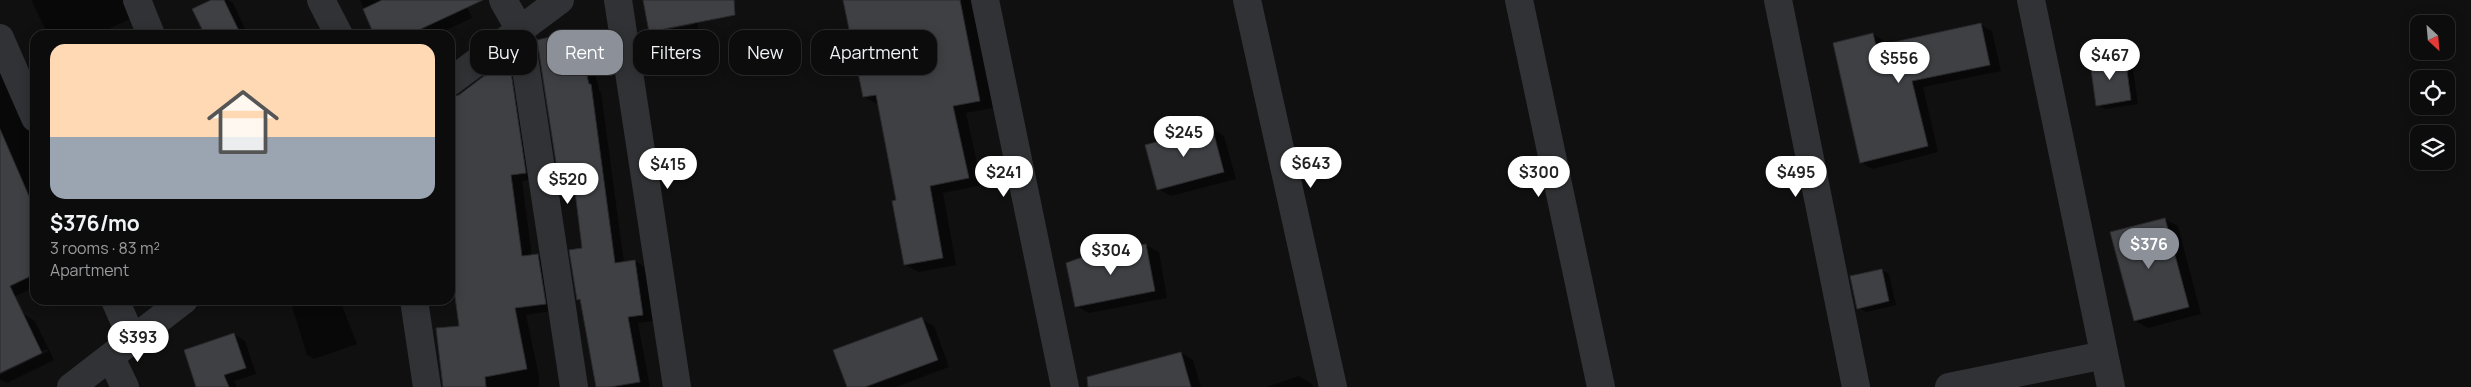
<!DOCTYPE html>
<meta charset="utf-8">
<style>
body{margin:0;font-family:Manrope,sans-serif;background:#1a1a1b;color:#f1f3f6;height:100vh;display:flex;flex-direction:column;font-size:19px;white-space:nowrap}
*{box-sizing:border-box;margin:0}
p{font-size:16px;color:#9a9b9d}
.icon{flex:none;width:28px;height:28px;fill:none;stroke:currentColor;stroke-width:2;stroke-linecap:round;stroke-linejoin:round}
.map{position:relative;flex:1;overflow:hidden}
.drawer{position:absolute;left:30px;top:30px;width:425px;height:275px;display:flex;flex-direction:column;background:#0c0c0d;border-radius:15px;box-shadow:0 2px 12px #0003,0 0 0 1px #2c2c2e}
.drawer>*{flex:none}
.guide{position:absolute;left:470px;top:30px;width:475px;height:45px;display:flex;gap:10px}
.needle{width:32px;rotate:154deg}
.buttons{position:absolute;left:2410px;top:15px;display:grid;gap:10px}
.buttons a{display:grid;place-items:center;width:45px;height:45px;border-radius:10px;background:#0c0c0d;box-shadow:0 2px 12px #0003,0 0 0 1px #2c2c2e;font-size:25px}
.price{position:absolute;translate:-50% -42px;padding:0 11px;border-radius:18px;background:#fff;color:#222;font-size:16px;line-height:32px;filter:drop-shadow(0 1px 2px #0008)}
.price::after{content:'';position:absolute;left:50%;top:30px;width:15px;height:11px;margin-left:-8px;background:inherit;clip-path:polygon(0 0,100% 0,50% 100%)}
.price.active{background:#8c9099;color:#fff}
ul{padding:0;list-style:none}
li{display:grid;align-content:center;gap:10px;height:265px;padding:0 20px}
li span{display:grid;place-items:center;height:155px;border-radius:15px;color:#555}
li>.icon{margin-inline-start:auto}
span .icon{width:90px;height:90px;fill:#fffc;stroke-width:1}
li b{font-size:21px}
.chip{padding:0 18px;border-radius:15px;background:#0c0c0d;box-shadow:0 2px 12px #0003,0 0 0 1px #2c2c2e;font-size:18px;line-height:45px}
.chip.active{background:#8c9099;color:#fff}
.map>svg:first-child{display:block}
.shadow{fill:#0007;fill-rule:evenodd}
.building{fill:#3f4044;stroke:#2a2a2d}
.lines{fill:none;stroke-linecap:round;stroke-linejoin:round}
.minor{stroke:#313235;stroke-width:28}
</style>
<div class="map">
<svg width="2471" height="387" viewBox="0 0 2471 387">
<rect width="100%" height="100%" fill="#101011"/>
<path class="shadow" d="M 31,0 L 133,0 L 136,16 L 96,35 L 48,35 Z
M 207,0 L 228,0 L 233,3 L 248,35 L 206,35 L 210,2 Z
M 360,0 L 464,0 L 472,18 L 435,35 L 376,35 Z
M 644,0 L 693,0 L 699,31 L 663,38 L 650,31 ZM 693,22 L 693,25 L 660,31 L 660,29 Z
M 845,0 L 973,0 L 993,108 L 966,113 L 982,185 L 943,193 L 956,265 L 919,272 L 905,265 L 897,201 L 879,105 L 864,97 Z
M 1981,25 L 1992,31 L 2001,71 L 1923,87 L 1938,152 L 1872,169 L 1861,162 L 1873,34 L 1884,41 L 1885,45 Z
M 298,29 L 309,35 L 284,35 Z
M 576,32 L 587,38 L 599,90 L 601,92 L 624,263 L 635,261 L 645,267 L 653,321 L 638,323 L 650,387 L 598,387 L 581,301 L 578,299 L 584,249 L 574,173 L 569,174 L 558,168 Z
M 2125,58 L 2132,62 L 2138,104 L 2105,109 L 2097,105 Z
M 0,66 L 35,134 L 35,287 L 11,298 L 0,292 Z
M 510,73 L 522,80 L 537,179 L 522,181 L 532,256 L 538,256 L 550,262 L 557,310 L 526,315 L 539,376 L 539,387 L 445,387 L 461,327 L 450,251 L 450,120 Z
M 1212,128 L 1224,136 L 1236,179 L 1171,196 L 1158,189 Z
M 2165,219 L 2178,226 L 2201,314 L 2148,328 L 2135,321 Z
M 1146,245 L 1159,252 L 1167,298 L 1089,313 L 1076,306 Z
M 1882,270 L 1889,274 L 1896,305 L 1866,312 L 1858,308 Z
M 299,300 L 340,300 L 357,344 L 314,359 L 307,355 L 291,303 Z
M 22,313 L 35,321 L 54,360 L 7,383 L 0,379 L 0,375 L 48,351 L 47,349 L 0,372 L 0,324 Z
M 922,319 L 934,326 L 949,367 L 896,387 L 848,387 Z
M 234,334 L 245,341 L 256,374 L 234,381 L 237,387 L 197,387 Z
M 1181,353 L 1193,360 L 1201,387 L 1111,387 Z
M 1299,376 L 1312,384 L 1313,387 L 1266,387 Z"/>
<path class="building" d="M 211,0 L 224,0 L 241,35 L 205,35 L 192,9 Z
M 382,0 L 483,0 L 408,35 L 374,35 L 363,9 Z
M 643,0 L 734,0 L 735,15 L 649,32 Z
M 843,0 L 960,0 L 980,101 L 953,106 L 969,178 L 930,186 L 943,258 L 904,265 L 892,201 L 896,200 L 876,95 L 863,97 Z
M 1981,23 L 1990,65 L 1912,81 L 1928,146 L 1860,163 L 1833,43 L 1873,33 L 1876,46 Z
M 576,31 L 589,84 L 591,84 L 615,263 L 635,260 L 643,315 L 628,317 L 640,382 L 610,387 L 596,387 L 580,299 L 577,300 L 569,250 L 582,248 L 572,167 L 557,169 L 537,40 Z
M 2125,56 L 2131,100 L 2096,106 L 2090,62 Z
M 511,72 L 526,173 L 511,175 L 522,256 L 538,254 L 546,304 L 515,308 L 527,369 L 485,377 L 486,387 L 443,387 L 436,328 L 459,326 L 450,260 L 450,97 L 459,95 L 484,76 Z
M 1212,127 L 1224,172 L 1157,190 L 1145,145 Z
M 0,129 L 35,210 L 35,274 L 10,286 L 42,353 L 0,373 Z
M 2165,218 L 2189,307 L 2134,321 L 2110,232 Z
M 1146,244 L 1155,291 L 1075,307 L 1066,263 L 1088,255 Z
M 1882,269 L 1889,301 L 1857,309 L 1850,276 Z
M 922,317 L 938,360 L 865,387 L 847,387 L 833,350 Z
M 234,333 L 246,368 L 224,375 L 229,387 L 196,387 L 184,350 Z
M 1181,352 L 1191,387 L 1088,387 L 1087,377 Z"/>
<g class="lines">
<path class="minor" d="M 137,0 L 151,35
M 321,0 L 339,35
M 503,0 L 520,30 L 574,387
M 618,0 L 677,387
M 985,0 L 1065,387
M 1247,0 L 1333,387
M 1519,0 L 1601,387
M 1778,0 L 1856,387
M 2031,0 L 2111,387
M 0,38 L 35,118
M 450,82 L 560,0
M 115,300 L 133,341
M 414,300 L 427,387
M 111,358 L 125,387
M 71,387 L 184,300
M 1949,387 L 2104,355"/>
</g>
</svg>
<div class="buttons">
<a><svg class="needle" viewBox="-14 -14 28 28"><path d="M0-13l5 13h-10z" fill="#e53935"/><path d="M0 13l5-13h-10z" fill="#9a9b9d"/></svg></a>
<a><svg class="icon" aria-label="locate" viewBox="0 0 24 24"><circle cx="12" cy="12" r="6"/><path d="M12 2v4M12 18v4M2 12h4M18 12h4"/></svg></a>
<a><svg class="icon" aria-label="layers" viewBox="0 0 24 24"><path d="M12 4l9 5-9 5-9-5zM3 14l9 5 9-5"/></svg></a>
</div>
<b class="price" style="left:2110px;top:81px">$467</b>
<b class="price" style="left:1899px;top:84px">$556</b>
<b class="price" style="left:1184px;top:158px">$245</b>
<b class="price" style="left:1311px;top:189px">$643</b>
<b class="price" style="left:668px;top:190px">$415</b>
<b class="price" style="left:1004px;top:198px">$241</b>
<b class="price" style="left:1539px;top:198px">$300</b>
<b class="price" style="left:1796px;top:198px">$495</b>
<b class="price" style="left:568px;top:205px">$520</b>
<b class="price active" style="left:2149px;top:270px">$376</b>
<b class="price" style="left:1111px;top:276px">$304</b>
<b class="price" style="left:138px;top:363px">$393</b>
<div class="guide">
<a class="chip">Buy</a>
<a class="chip active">Rent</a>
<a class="chip">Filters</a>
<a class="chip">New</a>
<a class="chip">Apartment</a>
</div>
<section class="drawer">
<ul>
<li><span style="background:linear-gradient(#ffd9b3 60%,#9aa5b1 0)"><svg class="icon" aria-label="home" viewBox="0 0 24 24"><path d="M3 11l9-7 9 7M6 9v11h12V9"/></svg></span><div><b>$376/mo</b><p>3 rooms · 83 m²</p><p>Apartment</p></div></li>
</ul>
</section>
</div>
